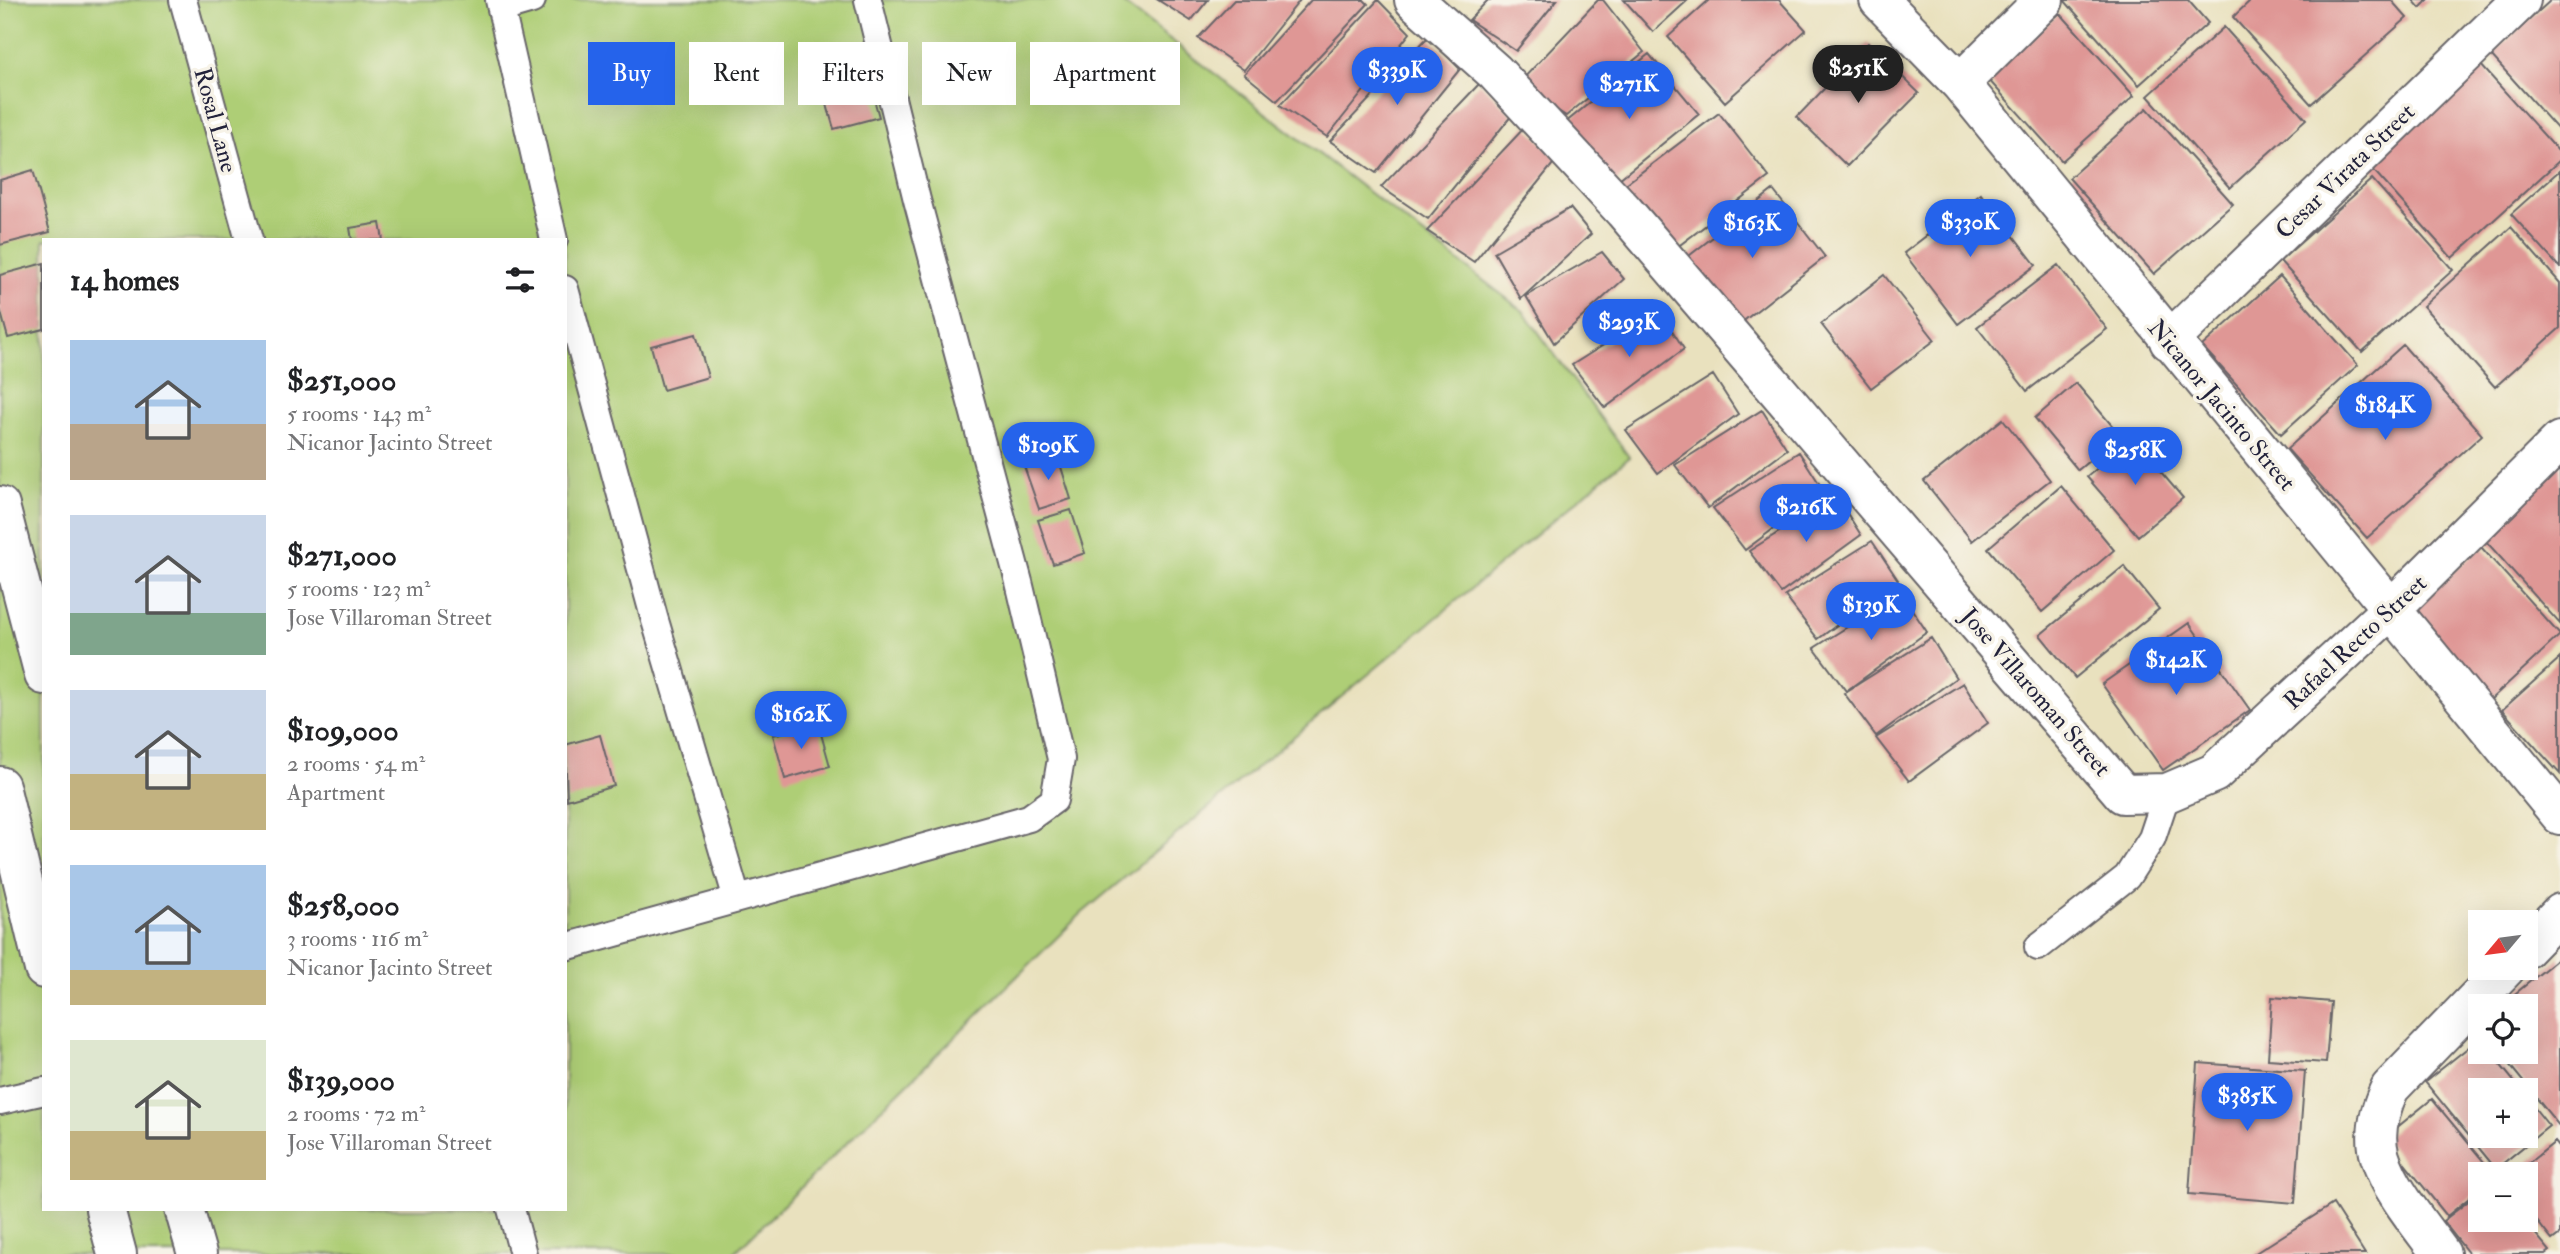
<!DOCTYPE html>
<meta charset="utf-8">
<style>
body{margin:0;font-family:"IM FELL Double Pica",serif;background:#f6f6f6;color:#202124;height:100vh;display:flex;flex-direction:column;font-size:26px;white-space:nowrap}
*{box-sizing:border-box;margin:0}
p{font-size:23px;color:#757577}
.icon{flex:none;width:38px;height:38px;fill:none;stroke:currentColor;stroke-width:2;stroke-linecap:round;stroke-linejoin:round}
.map{position:relative;flex:1;overflow:hidden}
.panel{position:absolute;left:42px;top:238px;width:525px;height:973px;display:flex;flex-direction:column;background:#fff;border-radius:0px;box-shadow:0 7px 28px #0002}
.panel>*{flex:none}
.guide{position:absolute;left:588px;top:42px;width:665px;height:63px;display:flex;gap:14px}
.needle{width:46px;rotate:241deg}
.controls{position:absolute;left:2468px;top:910px;display:grid;gap:14px}
.controls a{display:grid;place-items:center;width:70px;height:70px;border-radius:0px;background:#fff;box-shadow:0 7px 28px #0002;font-size:35px}
.price{position:absolute;translate:-50% -60px;padding:0 16px;border-radius:24px;background:#2563eb;color:#fff;font-size:23px;line-height:46px;filter:drop-shadow(0 2px 4px #0008)}
.price::after{content:'';position:absolute;left:50%;top:42px;width:21px;height:16px;margin-left:-10px;background:inherit;clip-path:polygon(0 0,100% 0,50% 100%)}
.price.on{background:#222;color:#fff}
ul{padding:0;list-style:none}
li{display:flex;align-items:center;gap:21px;height:175px;padding:0 28px}
li span{display:grid;place-items:center;flex:none;width:196px;height:140px;border-radius:0px;color:#555}
li>.icon{margin-inline-start:auto}
span .icon{width:84px;height:84px;fill:#fffc;stroke-width:1}
li b{font-size:30px}
h2{display:flex;justify-content:space-between;align-items:center;height:84px;padding:0 28px;font-size:30px}
.chip{padding:0 24px;border-radius:0px;background:#fff;box-shadow:0 7px 28px #0002;font-size:24px;line-height:63px}
.chip.on{background:#2563eb;color:#fff}
.map>svg:first-child{display:block}
.green{fill:#aece76;stroke:#687858;stroke-width:2;fill-rule:evenodd}
.building{fill:#df9795}
.lines{fill:none;stroke-linecap:round;stroke-linejoin:round}
.service-casing{stroke:#686569;stroke-width:30}
.minor-casing{stroke:#686569;stroke-width:42}
.service{stroke:#fff;stroke-width:26}
.minor{stroke:#fff;stroke-width:38}
.labels{text-anchor:middle;stroke-width:7;stroke-linejoin:round;paint-order:stroke}
.street-label{font-size:24px;fill:#22223b;stroke:#f7f3e8}
</style>
<div class="map">
<svg width="2560" height="1254" viewBox="0 0 2560 1254">
<rect width="100%" height="100%" fill="#f7f3e8"/>
<filter id="ink" filterUnits="userSpaceOnUse"><feTurbulence type="fractalNoise" baseFrequency=".0143" numOctaves="2"/><feDisplacementMap in="SourceGraphic" scale="14" xChannelSelector="R" yChannelSelector="G"/><feConvolveMatrix kernelMatrix="1 2 1 2 8 2 1 2 1" color-interpolation-filters="sRGB"/></filter>
<filter id="wash" filterUnits="userSpaceOnUse"><feTurbulence type="fractalNoise" baseFrequency=".00686" numOctaves="4" result="noise"/><feDisplacementMap in="SourceGraphic" scale="28" xChannelSelector="R" yChannelSelector="G"/><feGaussianBlur stdDeviation="1.57" result="paint"/><feColorMatrix in="noise" values="0 0 0 0 0 0 0 0 0 0 0 0 0 0 0 0 0 1.4 0 .05"/><feComposite in="paint" operator="in"/></filter>
<g filter="url(#wash)">
<rect width="100%" height="100%" fill="#e9e1be"/>
<path class="green" d="M 0,0 L 1119,0 L 1523,311 L 1629,457 L 1081,914 L 733,1254 L 0,1254 ZM 44,240 L 565,240 L 565,1209 L 44,1209 Z"/>
<g id="blocks">
<path class="building" d="M 1158,0 L 1208,0 L 1191,21 Z
M 1234,0 L 1300,0 L 1244,70 L 1198,38 Z
M 1311,0 L 1364,0 L 1368,4 L 1277,101 L 1244,74 Z
M 1378,0 L 1410,33 L 1327,137 L 1280,105 Z
M 1488,0 L 1557,0 L 1516,51 L 1469,20 Z
M 1598,0 L 1603,0 L 1644,52 L 1566,116 L 1518,84 Z
M 1624,0 L 1688,0 L 1653,32 Z
M 1709,0 L 1779,0 L 1806,30 L 1725,102 L 1668,37 Z
M 2064,0 L 2188,0 L 2208,23 L 2139,85 Z
M 2251,0 L 2391,0 L 2407,18 L 2311,104 L 2233,17 Z
M 2413,0 L 2428,0 L 2420,8 Z
M 2551,0 L 2560,0 L 2560,132 L 2491,55 Z
M 2060,13 L 2134,96 L 2062,161 L 1987,78 Z
M 2224,27 L 2306,119 L 2230,188 L 2148,96 Z
M 1428,37 L 1460,69 L 1376,173 L 1330,141 Z
M 1868,43 L 1919,93 L 1847,166 L 1797,117 Z
M 1649,54 L 1699,114 L 1608,188 L 1559,128 Z
M 2480,64 L 2560,153 L 2560,160 L 2452,258 L 2368,164 Z
M 867,74 L 879,117 L 834,129 L 822,87 Z
M 1480,83 L 1512,115 L 1428,219 L 1381,187 Z
M 2147,108 L 2233,204 L 2154,274 L 2069,178 Z
M 1719,113 L 1769,177 L 1668,254 L 1618,190 Z
M 1526,126 L 1557,159 L 1474,262 L 1427,231 Z
M 33,170 L 50,232 L 0,245 L 0,180 Z
M 2560,170 L 2560,268 L 2511,214 Z
M 2372,179 L 2453,270 L 2362,352 L 2280,261 Z
M 1773,190 L 1825,257 L 1732,330 L 1680,263 Z
M 1981,194 L 2036,265 L 1958,324 L 1904,253 Z
M 1570,208 L 1591,234 L 1521,299 L 1494,252 Z
M 380,223 L 383,240 L 352,240 L 350,228 Z
M 2511,227 L 2560,283 L 2560,328 L 2495,387 L 2423,306 Z
M 1602,252 L 1624,279 L 1554,343 L 1526,296 Z
M 44,263 L 44,329 L 8,338 L 0,309 L 0,275 Z
M 2058,265 L 2107,329 L 2027,391 L 1977,327 Z
M 1884,275 L 1935,340 L 1871,388 L 1821,324 Z
M 2280,276 L 2358,365 L 2281,434 L 2202,346 Z
M 1659,310 L 1684,349 L 1605,408 L 1572,365 Z
M 696,334 L 708,377 L 663,390 L 651,346 Z
M 2403,345 L 2482,435 L 2367,538 L 2287,449 Z
M 1713,375 L 1738,414 L 1658,473 L 1626,430 Z
M 2076,383 L 2120,435 L 2078,470 L 2035,418 Z
M 1762,410 L 1787,449 L 1708,508 L 1675,465 Z
M 2003,419 L 2050,480 L 1972,541 L 1924,481 Z
M 2132,438 L 2183,498 L 2138,536 L 2087,477 Z
M 1799,452 L 1824,491 L 1745,550 L 1713,508 Z
M 2560,452 L 2560,624 L 2475,529 Z
M 1057,454 L 1071,499 L 1039,509 L 1024,466 Z
M 2061,486 L 2114,550 L 2042,612 L 1988,548 Z
M 1836,496 L 1861,535 L 1781,593 L 1749,551 Z
M 1071,510 L 1085,553 L 1053,564 L 1038,520 Z
M 1872,541 L 1898,580 L 1818,639 L 1785,596 Z
M 2481,547 L 2560,635 L 2490,700 L 2410,611 Z
M 2124,566 L 2159,609 L 2075,678 L 2040,635 Z
M 1901,593 L 1927,632 L 1846,691 L 1814,648 Z
M 2189,623 L 2250,710 L 2163,770 L 2102,684 Z
M 1931,638 L 1956,678 L 1876,736 L 1844,693 Z
M 2560,658 L 2560,774 L 2502,710 Z
M 1963,683 L 1988,723 L 1909,781 L 1876,738 Z
M 818,723 L 830,766 L 785,779 L 773,735 Z
M 600,735 L 614,786 L 567,800 L 565,745 Z
M 2560,957 L 2560,1127 L 2499,1052 L 2525,1052 L 2525,1006 L 2500,1006 Z
M 2272,997 L 2331,1002 L 2326,1063 L 2268,1059 Z
M 2480,1038 L 2480,1052 L 2490,1052 L 2521,1090 L 2480,1090 L 2480,1136 L 2525,1136 L 2525,1096 L 2549,1126 L 2496,1169 L 2425,1082 Z
M 2198,1063 L 2305,1071 L 2295,1203 L 2189,1194 Z
M 2432,1099 L 2494,1174 L 2480,1174 L 2480,1189 L 2447,1216 L 2384,1138 Z
M 2555,1142 L 2560,1148 L 2560,1234 L 2552,1240 L 2525,1206 L 2525,1174 L 2515,1174 Z
M 2480,1192 L 2480,1220 L 2524,1220 L 2550,1251 L 2546,1254 L 2469,1254 L 2443,1221 Z
M 2333,1204 L 2365,1254 L 2254,1254 Z"/>
</g>
</g>
<g filter="url(#ink)">
<use href="#blocks" fill-opacity="0" stroke="#686569" stroke-width="2"/>
<g class="lines">
<g class="service-casing">
<path id="service" d="M 183,0 L 249,240
M 499,0 L 554,240
M 501,9 L 532,0
M 565,289 L 654,617 L 737,899
M 565,947 L 1029,818 L 1054,800 L 1061,759 L 1019,582 L 917,200 L 868,0
M 2038,947 L 2127,877 L 2152,838 L 2167,793
M 0,1101 L 44,1091
M 511,1209 L 523,1254"/>
</g>
<g class="minor-casing">
<path id="minor" d="M 1414,0 L 1495,72 L 1624,211 L 2123,794 L 2167,793 L 2214,773 L 2391,609 L 2560,441
M 1879,0 L 1960,83 L 2560,815
M 1960,83 L 2044,0
M 2169,341 L 2521,0
M 0,506 L 44,675
M 0,786 L 44,969
M 2525,949 L 2560,913
M 105,1209 L 117,1254
M 184,1209 L 197,1254
M 2441,1254 C 2421,1226 2390,1190 2380,1157 C 2373,1134 2380,1109 2390,1088 L 2506,968"/>
</g>
<use href="#service" class="service"/>
<use href="#minor" class="minor"/>
</g>
</g>
<g class="labels">
<g class="street-label">
<text transform="translate(216 120) rotate(75)" y="8">Rosal Lane</text>
<text transform="translate(2345 171) rotate(-44)" y="8">Cesar Virata Street</text>
<text transform="translate(2222 405) rotate(50)" y="8">Nicanor Jacinto Street</text>
<text transform="translate(2355 642) rotate(-43)" y="8">Rafael Recto Street</text>
<text transform="translate(2036 692) rotate(49)" y="8">Jose Villaroman Street</text>
</g>
</g>
</svg>
<div class="controls">
<a><svg class="needle" viewBox="-14 -14 28 28"><path d="M0-13l5 13h-10z" fill="#e53935"/><path d="M0 13l5-13h-10z" fill="#757577"/></svg></a>
<a><svg class="icon" aria-label="locate" viewBox="0 0 24 24"><circle cx="12" cy="12" r="6"/><path d="M12 2v4M12 18v4M2 12h4M18 12h4"/></svg></a>
<a>+</a>
<a>−</a>
</div>
<b class="price on" style="left:1858px;top:105px">$251K</b>
<b class="price" style="left:1397px;top:107px">$339K</b>
<b class="price" style="left:1629px;top:121px">$271K</b>
<b class="price" style="left:1970px;top:259px">$330K</b>
<b class="price" style="left:1752px;top:260px">$163K</b>
<b class="price" style="left:1629px;top:359px">$293K</b>
<b class="price" style="left:2385px;top:442px">$184K</b>
<b class="price" style="left:1048px;top:482px">$109K</b>
<b class="price" style="left:2135px;top:487px">$258K</b>
<b class="price" style="left:1806px;top:544px">$216K</b>
<b class="price" style="left:1871px;top:642px">$139K</b>
<b class="price" style="left:2176px;top:697px">$142K</b>
<b class="price" style="left:801px;top:751px">$162K</b>
<b class="price" style="left:2247px;top:1133px">$385K</b>
<div class="guide">
<a class="chip on">Buy</a>
<a class="chip">Rent</a>
<a class="chip">Filters</a>
<a class="chip">New</a>
<a class="chip">Apartment</a>
</div>
<section class="panel">
<h2>14 homes<svg class="icon" aria-label="filters" viewBox="0 0 24 24"><path d="M4 7h16M4 17h16"/><circle cx="9" cy="7" r="2"/><circle cx="15" cy="17" r="2"/></svg></h2>
<ul>
<li><span style="background:linear-gradient(#a9c7e8 60%,#b9a48a 0)"><svg class="icon" aria-label="home" viewBox="0 0 24 24"><path d="M3 11l9-7 9 7M6 9v11h12V9"/></svg></span><div><b>$251,000</b><p>5 rooms · 143 m²</p><p>Nicanor Jacinto Street</p></div></li>
<li><span style="background:linear-gradient(#c9d6e8 70%,#7fa58c 0)"><svg class="icon" aria-label="home" viewBox="0 0 24 24"><path d="M3 11l9-7 9 7M6 9v11h12V9"/></svg></span><div><b>$271,000</b><p>5 rooms · 123 m²</p><p>Jose Villaroman Street</p></div></li>
<li><span style="background:linear-gradient(#c9d6e8 60%,#c2b280 0)"><svg class="icon" aria-label="home" viewBox="0 0 24 24"><path d="M3 11l9-7 9 7M6 9v11h12V9"/></svg></span><div><b>$109,000</b><p>2 rooms · 54 m²</p><p>Apartment</p></div></li>
<li><span style="background:linear-gradient(#a9c7e8 75%,#c2b280 0)"><svg class="icon" aria-label="home" viewBox="0 0 24 24"><path d="M3 11l9-7 9 7M6 9v11h12V9"/></svg></span><div><b>$258,000</b><p>3 rooms · 116 m²</p><p>Nicanor Jacinto Street</p></div></li>
<li><span style="background:linear-gradient(#dfe7d0 65%,#c2b280 0)"><svg class="icon" aria-label="home" viewBox="0 0 24 24"><path d="M3 11l9-7 9 7M6 9v11h12V9"/></svg></span><div><b>$139,000</b><p>2 rooms · 72 m²</p><p>Jose Villaroman Street</p></div></li>
</ul>
</section>
</div>
